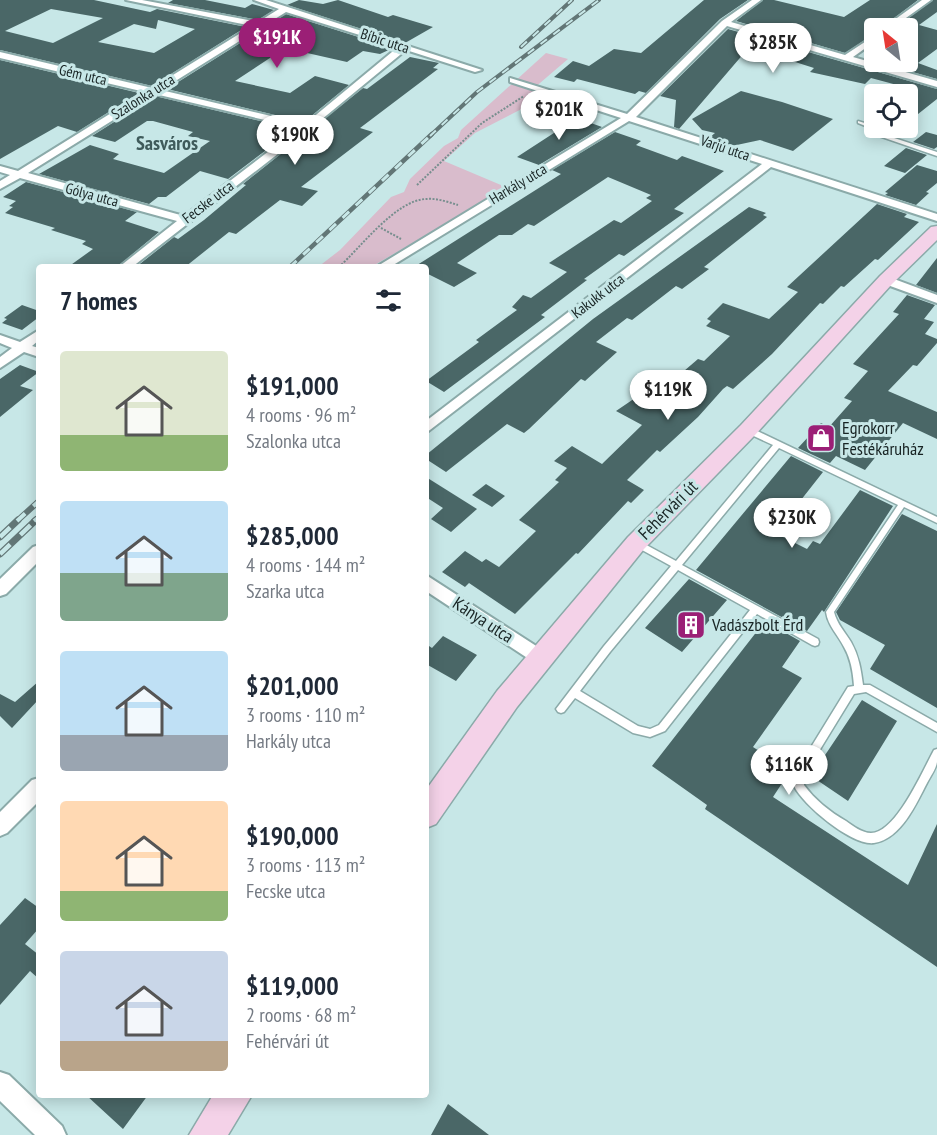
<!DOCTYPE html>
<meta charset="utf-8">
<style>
body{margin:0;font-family:"PT Sans Narrow",sans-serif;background:#f6f6f7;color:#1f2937;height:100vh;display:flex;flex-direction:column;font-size:22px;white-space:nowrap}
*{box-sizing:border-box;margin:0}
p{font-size:20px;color:#747a83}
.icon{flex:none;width:33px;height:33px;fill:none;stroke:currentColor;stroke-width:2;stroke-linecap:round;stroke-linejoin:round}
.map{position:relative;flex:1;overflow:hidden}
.drawer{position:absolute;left:36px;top:264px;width:393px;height:834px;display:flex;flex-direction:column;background:#fff;border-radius:6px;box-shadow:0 3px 15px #0003}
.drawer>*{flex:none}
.needle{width:39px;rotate:330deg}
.controls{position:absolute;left:864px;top:18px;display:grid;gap:12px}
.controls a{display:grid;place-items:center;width:54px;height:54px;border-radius:6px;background:#fff;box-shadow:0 3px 15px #0003;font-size:30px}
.price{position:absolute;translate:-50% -51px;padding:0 14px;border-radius:21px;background:#fff;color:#222;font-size:20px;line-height:39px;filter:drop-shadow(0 2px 3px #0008)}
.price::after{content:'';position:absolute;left:50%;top:36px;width:18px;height:14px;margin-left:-9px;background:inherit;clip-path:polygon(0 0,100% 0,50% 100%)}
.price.selected{background:#9b1f76;color:#fff}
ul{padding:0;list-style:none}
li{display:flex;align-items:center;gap:18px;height:150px;padding:0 24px}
li span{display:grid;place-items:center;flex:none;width:168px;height:120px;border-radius:6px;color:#555}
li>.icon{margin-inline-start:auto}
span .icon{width:72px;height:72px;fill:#fffc;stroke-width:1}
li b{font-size:26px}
h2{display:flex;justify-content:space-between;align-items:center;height:72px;padding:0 24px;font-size:26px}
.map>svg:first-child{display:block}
.green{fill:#d9bccc}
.building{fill:#4a6767;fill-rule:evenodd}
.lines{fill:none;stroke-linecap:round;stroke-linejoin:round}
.lane-casing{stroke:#8baaa9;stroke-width:3}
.street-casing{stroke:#8baaa9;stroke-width:4}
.secondary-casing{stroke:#8baaa9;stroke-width:3}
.path{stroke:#778e8e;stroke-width:2;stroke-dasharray:2 1.5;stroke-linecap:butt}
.lane{fill:#fff;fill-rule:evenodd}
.street{fill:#fff;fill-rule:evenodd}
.secondary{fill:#f4d2e8;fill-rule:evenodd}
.rail-far3-casing{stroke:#627676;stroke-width:4}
.rail-far2-casing{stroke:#627676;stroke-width:4.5}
.rail-far1-casing{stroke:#627676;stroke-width:6}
.rail-casing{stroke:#627676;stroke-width:7}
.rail-far3{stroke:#c7e7e7;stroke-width:2;stroke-dasharray:8;stroke-linecap:butt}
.rail-far2{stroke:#c7e7e7;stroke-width:3;stroke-dasharray:9;stroke-linecap:butt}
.rail-far1{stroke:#c7e7e7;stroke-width:4;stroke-dasharray:11;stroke-linecap:butt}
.rail{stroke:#c7e7e7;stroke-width:4.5;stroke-dasharray:14;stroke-linecap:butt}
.labels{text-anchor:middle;stroke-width:6;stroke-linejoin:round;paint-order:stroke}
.far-street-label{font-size:15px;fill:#182424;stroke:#c7e7e7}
.poi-label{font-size:18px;fill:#182424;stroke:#c7e7e7;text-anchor:start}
.street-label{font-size:18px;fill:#182424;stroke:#c7e7e7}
.far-district-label{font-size:20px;font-weight:bold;fill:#3f5b5b;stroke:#c7e7e7}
</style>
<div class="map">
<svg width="937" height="1135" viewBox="0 0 937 1135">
<rect width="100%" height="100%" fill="#c7e7e7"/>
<path class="green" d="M 546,53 L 568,59 L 533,89 L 549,95 L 475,133 L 444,161 L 508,188 L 371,267 L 318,267 L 340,250 L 391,197 L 404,192 L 410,179 L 444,146 L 458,138 L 461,130 Z"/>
<path class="building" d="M 0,0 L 94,0 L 150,12 L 157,9 L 246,27 L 152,86 L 0,50 ZM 51,9 L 103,18 L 53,43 L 5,31 ZM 158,20 L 195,29 L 154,53 L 98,42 L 134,24 L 156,29 Z
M 173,0 L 205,0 L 245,8 L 252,4 L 274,10 L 258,20 L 168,3 Z
M 299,0 L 323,4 L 338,0 L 388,17 L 393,15 L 433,27 L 405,43 L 287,5 Z
M 704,0 L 748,0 L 720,19 L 646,93 L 639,91 L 635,94 L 577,79 L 574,82 L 554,77 L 573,61 L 589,66 L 614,49 L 641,53 Z
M 763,0 L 774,0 L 844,17 L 870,0 L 918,0 L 881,28 L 874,28 L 874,34 L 845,53 L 736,21 Z
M 933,0 L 937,0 L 937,12 L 919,25 L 937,30 L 937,49 L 918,63 L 937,70 L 937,79 L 877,62 L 908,62 L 908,28 L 895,28 Z
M 286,14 L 393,48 L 380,54 L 363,51 L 347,62 L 285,48 L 235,81 L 290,93 L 315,76 L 349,85 L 304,122 L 167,89 Z
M 728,29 L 937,89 L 937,99 L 908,122 L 908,92 L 912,89 L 871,78 L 865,84 L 810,72 L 814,68 L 792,61 L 796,59 L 751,45 L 679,129 L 674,127 L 676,100 L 660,96 Z
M 410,57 L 439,63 L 433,68 L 438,69 L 360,128 L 373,132 L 301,187 L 318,191 L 302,206 L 280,200 L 236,234 L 229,232 L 185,267 L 136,267 L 174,237 L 178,239 L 204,220 L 246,185 L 243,184 L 363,88 L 367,89 Z
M 0,60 L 139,93 L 77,132 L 58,126 L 0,159 Z
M 741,91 L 782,102 L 833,119 L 793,151 L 760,140 L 732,146 L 709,138 L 715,133 L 702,130 L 692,119 Z
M 155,96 L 294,129 L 228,179 L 200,171 L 166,197 L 158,197 L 149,204 L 39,174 L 90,145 L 119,154 L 113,159 L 164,173 L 210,141 L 188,136 L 193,132 L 153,121 L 147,121 L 115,142 L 92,136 Z
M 577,118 L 602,127 L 539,165 L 517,157 Z
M 615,132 L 641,141 L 636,145 L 677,160 L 682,156 L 724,171 L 674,209 L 684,213 L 624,256 L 619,254 L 584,279 L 587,280 L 541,315 L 545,317 L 444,392 L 426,381 L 479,342 L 476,340 L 517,310 L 512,307 L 523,295 L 531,298 L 567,272 L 549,263 L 614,220 L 621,223 L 652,201 L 646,198 L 651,195 L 608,177 L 534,226 L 528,224 L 512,235 L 499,235 L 457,263 L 477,273 L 454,287 L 426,273 L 426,267 L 414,267 L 561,174 L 552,170 Z
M 926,132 L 937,135 L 937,147 L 934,149 L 913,142 Z
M 906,148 L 927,155 L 905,173 L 884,166 Z
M 917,165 L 937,171 L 937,183 L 926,192 L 929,193 L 916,205 L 885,195 L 888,193 L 885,192 Z
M 26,182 L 137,212 L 125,221 L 159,232 L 117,267 L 68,267 L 93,249 L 82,244 L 86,241 L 51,230 L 55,228 L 5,213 L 13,207 L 9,206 L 16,201 L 3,197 Z
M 877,204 L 907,214 L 904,217 L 919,222 L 878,260 L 875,259 L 844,287 L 841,286 L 823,304 L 820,303 L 772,354 L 733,389 L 727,386 L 723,389 L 698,417 L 660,452 L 657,450 L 627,480 L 644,490 L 631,503 L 628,501 L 578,554 L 576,553 L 515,614 L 469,583 L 465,587 L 442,572 L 465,551 L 482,562 L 486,559 L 499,567 L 536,531 L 519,520 L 559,482 L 555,480 L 567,468 L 554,461 L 572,446 L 602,464 L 642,425 L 616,411 L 641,394 L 656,402 L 665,399 L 674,403 L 702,380 L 684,371 L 698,359 L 704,361 L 730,336 L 706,326 L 711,321 L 707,319 L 723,303 L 769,319 L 798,292 L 787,287 Z
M 749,207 L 766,213 L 763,215 L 767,217 L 704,267 L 709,269 L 682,289 L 676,286 L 632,320 L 627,318 L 596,342 L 617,352 L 585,381 L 581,379 L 529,429 L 524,433 L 507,424 L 446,472 L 426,459 L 426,455 L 593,319 Z
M 937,258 L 937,293 L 916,285 Z
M 907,295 L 935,305 L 924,319 L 934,322 L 925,334 L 937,339 L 937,343 L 917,366 L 913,365 L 888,391 L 937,412 L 937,439 L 903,423 L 865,470 L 836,456 L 830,463 L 798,448 L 821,423 L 829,427 L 852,401 L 844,398 L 868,371 L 853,364 L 899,314 L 893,312 Z
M 22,305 L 39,311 L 39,317 L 22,330 L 2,323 L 7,319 L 4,318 Z
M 20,365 L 39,372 L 20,386 L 33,390 L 0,417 L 0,379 Z
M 791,456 L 823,472 L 775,533 L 807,549 L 813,541 L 820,544 L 860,490 L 893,506 L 824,612 L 822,610 L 807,631 L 696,570 Z
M 426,477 L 477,509 L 451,532 L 431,519 L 443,508 L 426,497 Z
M 486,484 L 505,496 L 492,507 L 472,495 Z
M 902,514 L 937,531 L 937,708 L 870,669 L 885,645 L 840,620 L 836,612 Z
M 689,579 L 727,600 L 682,652 L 645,628 Z
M 765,621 L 800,641 L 782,667 L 802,678 L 753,747 L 790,771 L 773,797 L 908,885 L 937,824 L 937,967 L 705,809 L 707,805 L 652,766 Z
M 443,636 L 477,655 L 456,681 L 426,664 L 426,644 L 432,648 Z
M 39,681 L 39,699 L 12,728 L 0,716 L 0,694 L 15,702 Z
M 862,700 L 897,721 L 848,801 L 811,776 Z
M 25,898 L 39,908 L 39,928 L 25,944 L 39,955 L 39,979 L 30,971 L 0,1005 L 0,925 Z
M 86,1095 L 148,1095 L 123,1129 Z
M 448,1104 L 489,1135 L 431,1135 Z"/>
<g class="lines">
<g class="lane-casing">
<path id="lane" d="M 858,121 L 874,126 L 874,128 L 877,128 L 880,133 L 885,135 L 937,152 L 937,156 L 876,135 L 873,129 L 858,123 Z
M 745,428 L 751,428 L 937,517 L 937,523 L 904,507 L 834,612 C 837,624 845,632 851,642 C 859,656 861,670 863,685 L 870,685 L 937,723 L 937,732 L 866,692 L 854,694 L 805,774 L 804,785 C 815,800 830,812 846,821 C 853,826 862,833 871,833 C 896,833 923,770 934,750 L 937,749 C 937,753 937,758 937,762 C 936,769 930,777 927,783 C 916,804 901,839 874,843 C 852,846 803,805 794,786 L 797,770 L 848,687 L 854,686 C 853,672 851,659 844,647 C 838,635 828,626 826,612 L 898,505 L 779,448 L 682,565 L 818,639 L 819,642 L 818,645 L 815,646 L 812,645 L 757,614 L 665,731 L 650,737 L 633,733 L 575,698 L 564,712 L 561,713 L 558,712 L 556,709 L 604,646 L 671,566 L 633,545 L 632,543 L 633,541 L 639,541 L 676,561 L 773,445 L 745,432 L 744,430 ZM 678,570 L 750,610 L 659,725 L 650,729 L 638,726 L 580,691 L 610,652 Z"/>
</g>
<g class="street-casing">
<path id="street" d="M 126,0 L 142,0 L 258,22 L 279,9 L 254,0 L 266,0 L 482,70 L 475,72 L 406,50 L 310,129 L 132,267 L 119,267 L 177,221 L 20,178 L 0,189 L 0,181 L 10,175 L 0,172 L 0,166 L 18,171 L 145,92 L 0,58 L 0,52 L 152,88 L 252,26 ZM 286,12 L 398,47 L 305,124 L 161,90 ZM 155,94 L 299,128 L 184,216 L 28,173 Z
M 752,0 L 761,0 L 731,22 L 845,55 L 874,36 L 874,42 L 853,57 L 937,81 L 937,87 L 727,26 L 636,117 L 937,214 L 937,221 L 771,167 L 426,433 L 426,421 L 762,164 L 629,121 L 390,267 L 376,267 L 621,118 L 510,82 L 510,78 L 627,114 L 722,21 Z
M 922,0 L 931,0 L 892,28 L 883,28 Z
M 886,276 L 937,295 L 937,303 L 882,283 L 880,280 Z
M 39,330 L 39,340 L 32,346 L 39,348 L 39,357 L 24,352 L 0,368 L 0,357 L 12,348 L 0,343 L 0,335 L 20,342 Z
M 39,545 L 39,561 L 6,594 L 0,596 L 0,579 L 33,547 Z
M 426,575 L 547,653 L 550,658 L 547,663 L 541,666 L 535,663 L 426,591 Z
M 39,778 L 39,801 L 7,833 L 0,836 L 0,812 L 32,780 Z
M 0,1072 L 9,1075 L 62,1126 L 66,1135 L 35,1135 L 0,1101 Z"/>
</g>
<g class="secondary-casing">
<path id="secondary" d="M 937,226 L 937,240 L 892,284 L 755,435 L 644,549 L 517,707 L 436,824 L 426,828 L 426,790 L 497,691 L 628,537 L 741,425 L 880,276 L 931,227 Z
M 213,1095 L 252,1095 L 228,1135 L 189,1135 Z"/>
</g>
<path class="path" d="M 417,185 L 482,123 L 524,96
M 381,228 L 401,239
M 339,267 C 361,247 396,200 426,199 C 437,198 448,202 458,205"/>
<use href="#lane" class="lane"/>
<use href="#street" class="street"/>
<use href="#secondary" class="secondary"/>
<g class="rail-far3-casing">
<path id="rail-far3" d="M 521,47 L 572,0
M 430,136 L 477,92 L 599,0"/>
</g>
<g class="rail-far2-casing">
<path id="rail-far2" d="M 290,267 L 432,134"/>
</g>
<g class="rail-far1-casing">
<path id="rail-far1" d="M 17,521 L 39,501
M 34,521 L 39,517"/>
</g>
<g class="rail-casing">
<path id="rail" d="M 0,537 L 18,520
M 0,554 L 36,520"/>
</g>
<use href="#rail-far3" class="rail-far3"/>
<use href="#rail-far2" class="rail-far2"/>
<use href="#rail-far1" class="rail-far1"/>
<use href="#rail" class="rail"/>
</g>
<defs>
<g id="shop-square" transform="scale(1.5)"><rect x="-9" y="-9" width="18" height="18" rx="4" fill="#9b1f76" stroke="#c7e7e7"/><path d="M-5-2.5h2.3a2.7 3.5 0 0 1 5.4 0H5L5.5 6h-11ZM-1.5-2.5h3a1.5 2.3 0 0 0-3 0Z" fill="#fff"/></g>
<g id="building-square" transform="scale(1.5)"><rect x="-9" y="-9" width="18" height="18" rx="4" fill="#9b1f76" stroke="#c7e7e7"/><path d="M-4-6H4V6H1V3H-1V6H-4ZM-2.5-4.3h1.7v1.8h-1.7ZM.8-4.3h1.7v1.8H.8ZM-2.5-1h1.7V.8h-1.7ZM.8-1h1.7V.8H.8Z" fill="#fff"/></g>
</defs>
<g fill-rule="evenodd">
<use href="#shop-square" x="821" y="438"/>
<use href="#building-square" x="691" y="625"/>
</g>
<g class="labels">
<g class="far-street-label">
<text transform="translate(385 41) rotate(18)" y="5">Bíbic utca</text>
<text transform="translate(83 75) rotate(13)" y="5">Gém utca</text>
<text transform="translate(143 97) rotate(-32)" y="5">Szalonka utca</text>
<text transform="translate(725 148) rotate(19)" y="5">Varjú utca</text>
<text transform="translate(518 184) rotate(-31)" y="5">Harkály utca</text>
<text transform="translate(92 195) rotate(15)" y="5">Gólya utca</text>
<text transform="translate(208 202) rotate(-37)" y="5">Fecske utca</text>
<text transform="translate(598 296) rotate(-38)" y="5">Kakukk utca</text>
</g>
<g class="poi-label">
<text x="842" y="434">Egrokorr<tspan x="842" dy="21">Festékáruház</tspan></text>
<text x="712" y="631">Vadászbolt Érd</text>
</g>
<g class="street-label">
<text transform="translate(668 510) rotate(-45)" y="6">Fehérvári út</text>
<text transform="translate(483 620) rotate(33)" y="6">Kánya utca</text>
</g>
<g class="far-district-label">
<text x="167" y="150">Sasváros</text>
</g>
</g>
</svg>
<div class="controls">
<a><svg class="needle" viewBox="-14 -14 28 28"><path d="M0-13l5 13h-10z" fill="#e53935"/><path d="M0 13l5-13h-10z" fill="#747a83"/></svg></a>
<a><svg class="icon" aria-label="locate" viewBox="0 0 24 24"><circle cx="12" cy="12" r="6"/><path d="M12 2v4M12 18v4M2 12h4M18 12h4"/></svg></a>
</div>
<b class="price selected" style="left:277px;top:69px">$191K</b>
<b class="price" style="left:773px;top:74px">$285K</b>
<b class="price" style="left:559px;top:141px">$201K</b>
<b class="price" style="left:295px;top:166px">$190K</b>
<b class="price" style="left:668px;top:421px">$119K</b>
<b class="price" style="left:792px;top:549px">$230K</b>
<b class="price" style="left:789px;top:796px">$116K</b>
<section class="drawer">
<h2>7 homes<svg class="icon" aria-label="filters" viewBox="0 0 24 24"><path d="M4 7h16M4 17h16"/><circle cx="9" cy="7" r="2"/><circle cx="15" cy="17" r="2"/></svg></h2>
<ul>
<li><span style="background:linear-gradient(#dfe7d0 70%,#8fb573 0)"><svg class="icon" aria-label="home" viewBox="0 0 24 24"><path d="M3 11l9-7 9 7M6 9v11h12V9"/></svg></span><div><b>$191,000</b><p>4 rooms · 96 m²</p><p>Szalonka utca</p></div></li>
<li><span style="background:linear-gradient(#bfe0f5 60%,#7fa58c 0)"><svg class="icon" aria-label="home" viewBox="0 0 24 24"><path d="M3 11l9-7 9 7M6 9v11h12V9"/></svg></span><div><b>$285,000</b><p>4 rooms · 144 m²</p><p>Szarka utca</p></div></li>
<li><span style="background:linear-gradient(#bfe0f5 70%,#9aa5b1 0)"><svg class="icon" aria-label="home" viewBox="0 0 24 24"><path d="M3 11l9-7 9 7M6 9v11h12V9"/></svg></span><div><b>$201,000</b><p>3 rooms · 110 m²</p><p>Harkály utca</p></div></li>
<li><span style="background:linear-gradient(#ffd9b3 75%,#8fb573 0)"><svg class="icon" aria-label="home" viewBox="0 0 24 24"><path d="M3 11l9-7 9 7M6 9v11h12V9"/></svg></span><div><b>$190,000</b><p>3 rooms · 113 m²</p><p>Fecske utca</p></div></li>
<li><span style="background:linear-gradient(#c9d6e8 75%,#b9a48a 0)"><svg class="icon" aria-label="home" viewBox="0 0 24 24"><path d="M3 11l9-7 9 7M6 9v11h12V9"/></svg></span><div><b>$119,000</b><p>2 rooms · 68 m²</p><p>Fehérvári út</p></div></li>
</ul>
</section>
</div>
